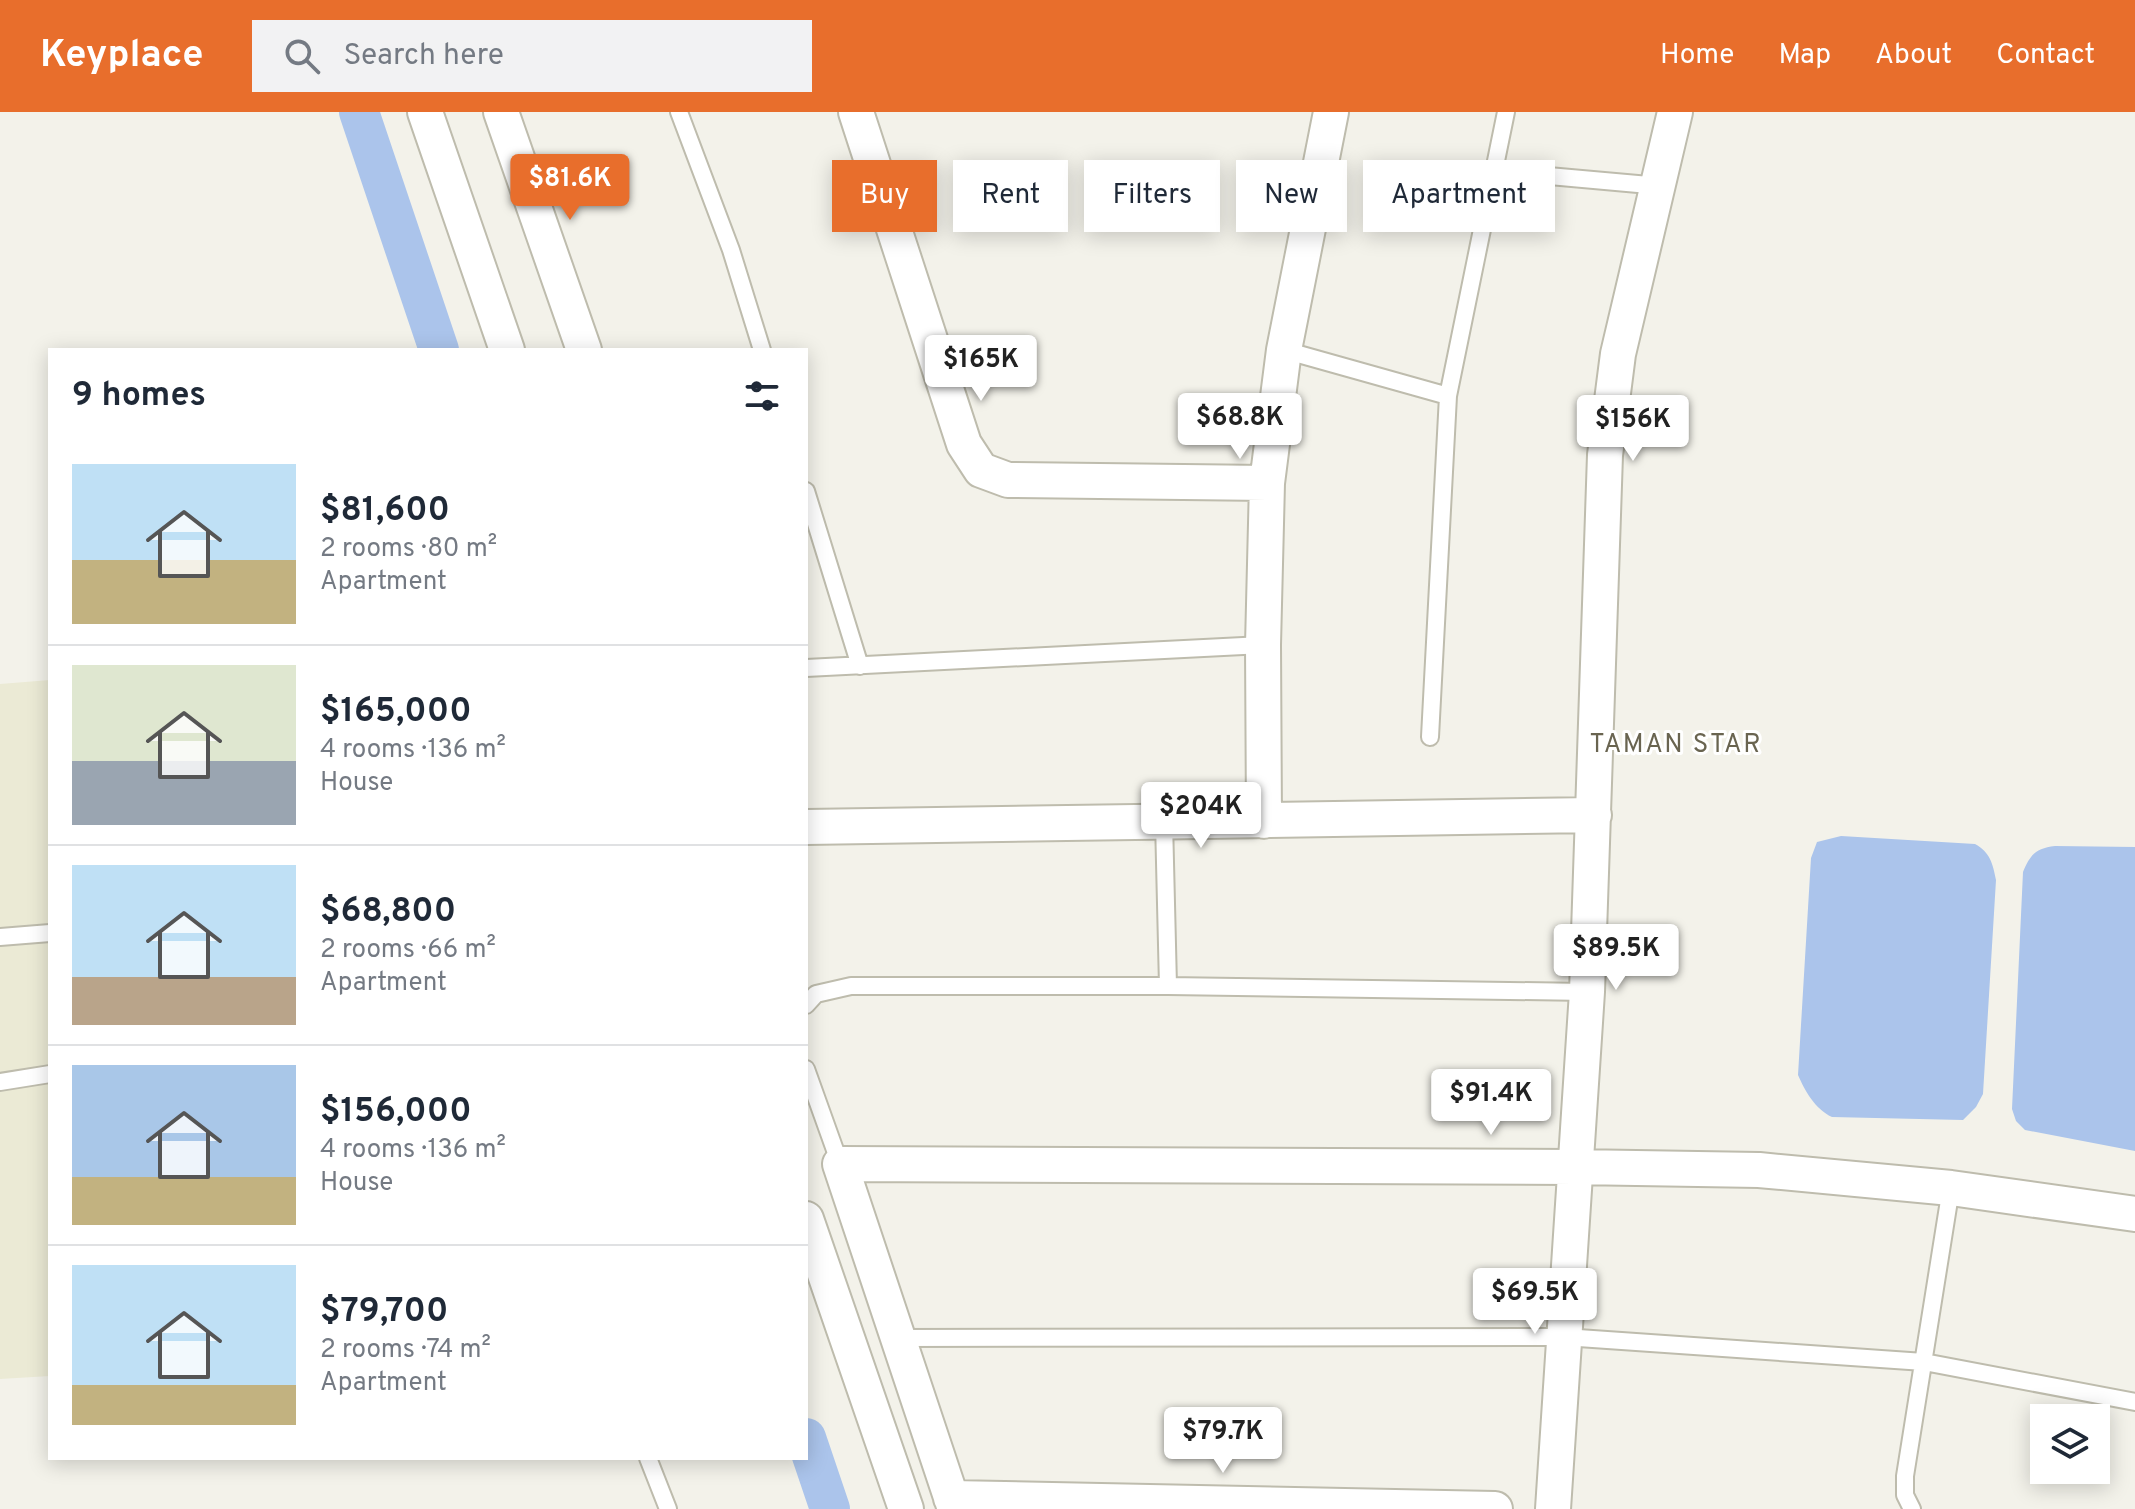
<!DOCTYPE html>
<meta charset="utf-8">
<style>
body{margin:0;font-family:Overpass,sans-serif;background:#f2f2f3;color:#1f2937;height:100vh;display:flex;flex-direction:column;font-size:30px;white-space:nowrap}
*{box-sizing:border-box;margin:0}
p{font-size:26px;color:#747a83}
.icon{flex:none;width:44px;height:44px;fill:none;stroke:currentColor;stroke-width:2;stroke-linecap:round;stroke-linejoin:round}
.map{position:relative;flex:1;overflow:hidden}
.sheet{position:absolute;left:48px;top:236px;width:760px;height:1112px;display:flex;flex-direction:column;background:#fff;border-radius:0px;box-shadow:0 4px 20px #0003}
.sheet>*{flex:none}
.guide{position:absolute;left:832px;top:48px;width:760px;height:72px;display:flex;gap:16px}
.fabs{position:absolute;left:2030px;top:1292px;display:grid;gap:16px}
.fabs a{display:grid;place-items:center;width:80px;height:80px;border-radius:0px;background:#fff;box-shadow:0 4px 20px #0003;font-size:40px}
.price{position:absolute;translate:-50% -68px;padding:0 18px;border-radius:8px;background:#fff;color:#222;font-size:26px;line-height:52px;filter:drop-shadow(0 2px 4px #0008)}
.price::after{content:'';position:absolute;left:50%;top:48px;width:24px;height:18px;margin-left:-12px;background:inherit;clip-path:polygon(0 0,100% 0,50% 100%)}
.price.on{background:#e86e2c;color:#fff}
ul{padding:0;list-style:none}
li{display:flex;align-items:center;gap:24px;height:200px;padding:0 24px}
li+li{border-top:2px solid #e0e1e3}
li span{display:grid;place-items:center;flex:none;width:224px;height:160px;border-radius:0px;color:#555}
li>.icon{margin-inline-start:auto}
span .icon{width:96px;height:96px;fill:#fffc;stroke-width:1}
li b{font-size:34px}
h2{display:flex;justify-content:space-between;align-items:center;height:96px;padding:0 24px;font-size:34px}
.tag{padding:0 28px;border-radius:0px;background:#fff;box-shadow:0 4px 20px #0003;font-size:28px;line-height:72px}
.tag.on{background:#e86e2c;color:#fff}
header{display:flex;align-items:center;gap:48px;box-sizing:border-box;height:112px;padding:0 40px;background:#e86e2c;color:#fff}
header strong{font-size:38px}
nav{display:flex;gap:44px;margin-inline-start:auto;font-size:28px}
.search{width:560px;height:72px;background:#f2f2f3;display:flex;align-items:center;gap:20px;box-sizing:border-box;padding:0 28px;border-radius:0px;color:#747a83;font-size:30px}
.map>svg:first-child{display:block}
.education{fill:#ebead5}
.water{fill:#abc4eb}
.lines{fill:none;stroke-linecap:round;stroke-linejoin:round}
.canal{stroke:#abc4eb;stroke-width:40}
.service-casing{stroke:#bebcad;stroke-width:20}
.minor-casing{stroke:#bebcad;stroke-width:38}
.service{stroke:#fff;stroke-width:16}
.minor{stroke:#fff;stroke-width:34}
.labels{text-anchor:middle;stroke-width:6;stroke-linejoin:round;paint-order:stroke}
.neighbourhood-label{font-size:26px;letter-spacing:2px;fill:#696450;stroke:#fff}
</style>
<header>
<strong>Keyplace</strong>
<div class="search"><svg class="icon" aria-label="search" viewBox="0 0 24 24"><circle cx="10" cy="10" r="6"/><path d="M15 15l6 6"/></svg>Search here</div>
<nav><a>Home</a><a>Map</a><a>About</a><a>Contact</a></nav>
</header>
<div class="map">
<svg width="2135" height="1397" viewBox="0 0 2135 1397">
<rect width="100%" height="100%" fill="#f3f2ea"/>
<path class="education" d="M 50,568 L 50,1264 L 0,1267 L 0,572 Z"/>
<path class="water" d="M 1841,724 L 1975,732 C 1990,740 1993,752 1996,768 L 1983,982 L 1976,995 L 1963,1008 L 1832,1005 C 1815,997 1805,979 1798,963 L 1811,746 L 1817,730 Z
M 2055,734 L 2135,735 L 2135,1039 L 2025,1018 L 2016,1009 L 2012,997 L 2023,760 C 2030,743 2036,736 2055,734 Z"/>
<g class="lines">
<path class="canal" d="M 359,0 L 439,238
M 806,1326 L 830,1397"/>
<g class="service-casing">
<path id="service" d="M 679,0 L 731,138 L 762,238
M 1494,59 L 1660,74
M 1284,238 L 1448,284
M 806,379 L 860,554
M 806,556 L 1263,533
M 1430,625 L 1448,284 L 1506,0
M 1164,709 L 1168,874
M 0,825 L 50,821
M 806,893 L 816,882 L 851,874 L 1168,874 L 1587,880
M 806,957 L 840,1052
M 0,970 L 50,962
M 898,1226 L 1564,1225 L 1924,1250 L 2135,1290
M 648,1346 L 668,1397
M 1912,1397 L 1905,1383 L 1905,1364 L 1951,1076"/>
</g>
<g class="minor-casing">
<path id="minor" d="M 425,0 L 507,238
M 501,0 L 584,238
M 856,0 L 964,332 L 981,358 L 1008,368 L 1267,371
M 1264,709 L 1263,533 L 1267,371 L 1284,238 L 1331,0
M 806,715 L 1594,703
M 806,1107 L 906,1397
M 951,1386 L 1495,1397
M 955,1397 L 840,1052 L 1575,1055 L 1759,1058 L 1951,1076 L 2135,1102
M 1553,1397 L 1587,880 L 1605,343 L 1618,242 L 1675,0"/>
</g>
<use href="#service" class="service"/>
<use href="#minor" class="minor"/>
</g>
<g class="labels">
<g class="neighbourhood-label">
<text x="1676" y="640">TAMAN STAR</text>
</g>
</g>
</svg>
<div class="fabs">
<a><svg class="icon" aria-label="layers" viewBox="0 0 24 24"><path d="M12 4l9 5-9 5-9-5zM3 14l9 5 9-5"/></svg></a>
</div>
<b class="price on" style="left:570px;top:110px">$81.6K</b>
<b class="price" style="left:981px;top:291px">$165K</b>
<b class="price" style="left:1240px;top:349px">$68.8K</b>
<b class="price" style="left:1633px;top:351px">$156K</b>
<b class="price" style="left:1201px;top:738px">$204K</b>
<b class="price" style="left:1616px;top:880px">$89.5K</b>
<b class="price" style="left:1491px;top:1025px">$91.4K</b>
<b class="price" style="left:1535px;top:1224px">$69.5K</b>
<b class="price" style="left:1223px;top:1363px">$79.7K</b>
<div class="guide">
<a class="tag on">Buy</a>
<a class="tag">Rent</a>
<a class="tag">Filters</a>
<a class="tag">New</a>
<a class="tag">Apartment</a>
</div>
<section class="sheet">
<h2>9 homes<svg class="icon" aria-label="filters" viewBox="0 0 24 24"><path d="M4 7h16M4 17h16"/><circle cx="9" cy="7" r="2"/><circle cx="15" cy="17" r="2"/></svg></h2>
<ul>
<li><span style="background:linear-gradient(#bfe0f5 60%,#c2b280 0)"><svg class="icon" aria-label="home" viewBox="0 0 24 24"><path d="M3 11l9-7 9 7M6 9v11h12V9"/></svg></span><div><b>$81,600</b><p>2 rooms · 80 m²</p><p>Apartment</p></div></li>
<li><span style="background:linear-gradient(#dfe7d0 60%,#9aa5b1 0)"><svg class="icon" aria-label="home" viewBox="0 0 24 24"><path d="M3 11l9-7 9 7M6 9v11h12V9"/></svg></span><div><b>$165,000</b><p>4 rooms · 136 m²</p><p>House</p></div></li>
<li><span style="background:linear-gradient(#bfe0f5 70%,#b9a48a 0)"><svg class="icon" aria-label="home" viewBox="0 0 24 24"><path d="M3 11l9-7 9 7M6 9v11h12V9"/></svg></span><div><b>$68,800</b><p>2 rooms · 66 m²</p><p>Apartment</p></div></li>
<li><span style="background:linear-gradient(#a9c7e8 70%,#c2b280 0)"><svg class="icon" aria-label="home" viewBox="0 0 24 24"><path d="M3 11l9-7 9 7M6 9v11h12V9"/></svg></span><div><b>$156,000</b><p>4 rooms · 136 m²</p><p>House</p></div></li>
<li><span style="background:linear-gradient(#bfe0f5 75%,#c2b280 0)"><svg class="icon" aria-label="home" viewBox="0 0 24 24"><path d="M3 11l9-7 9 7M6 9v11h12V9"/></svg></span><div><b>$79,700</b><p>2 rooms · 74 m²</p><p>Apartment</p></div></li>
</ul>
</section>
</div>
